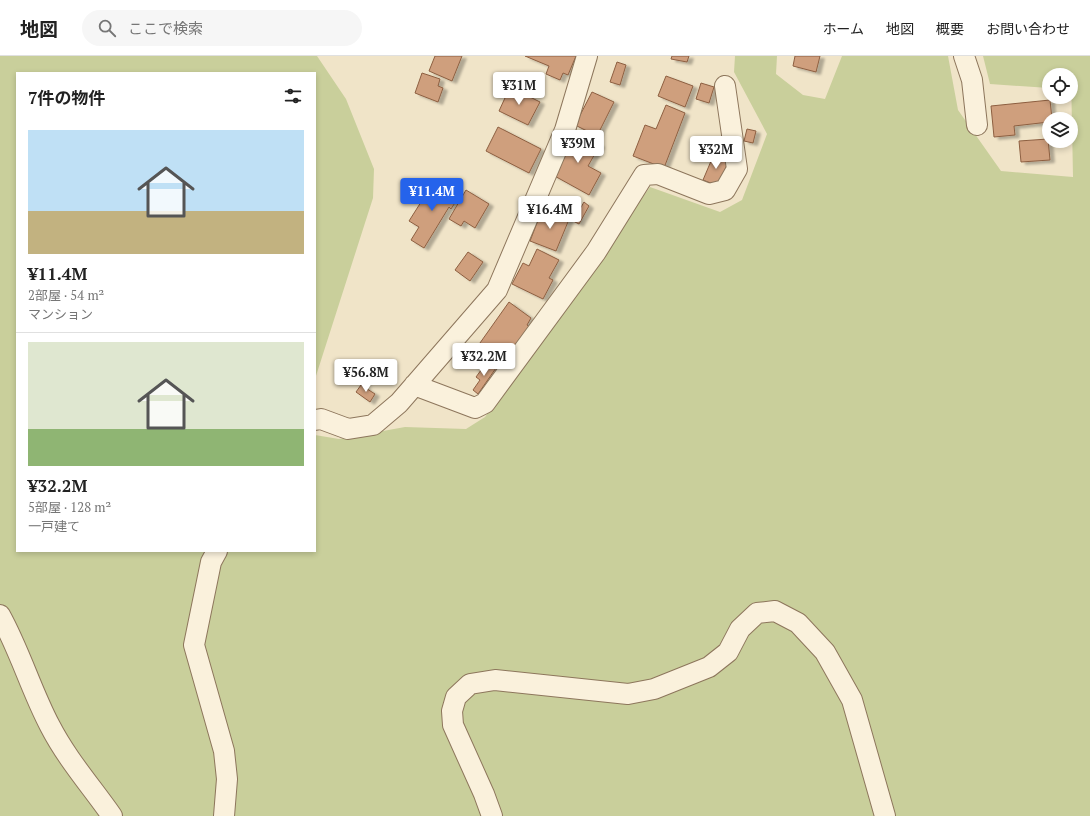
<!DOCTYPE html>
<html lang="ja">
<meta charset="utf-8">
<style>
body{margin:0;font-family:"PT Serif","Noto Sans JP",serif;background:#f6f6f6;color:#222;height:100vh;display:flex;flex-direction:column;font-size:15px;white-space:nowrap}
*{box-sizing:border-box;margin:0}
p{font-size:13px;color:#767676}
.icon{flex:none;width:22px;height:22px;fill:none;stroke:currentColor;stroke-width:2;stroke-linecap:round;stroke-linejoin:round}
.map{position:relative;flex:1;overflow:hidden}
.sheet{position:absolute;left:16px;top:16px;width:300px;height:480px;display:flex;flex-direction:column;background:#fff;border-radius:0px;box-shadow:0 2px 6px #0003}
.sheet>*{flex:none}
.controls{position:absolute;left:1042px;top:12px;display:grid;gap:8px}
.controls a{display:grid;place-items:center;width:36px;height:36px;border-radius:50%;background:#fff;box-shadow:0 2px 6px #0003;font-size:20px}
.price{position:absolute;translate:-50% -34px;padding:0 9px;border-radius:4px;background:#fff;color:#222;font-size:13px;line-height:26px;filter:drop-shadow(0 1px 2px #0008)}
.price::after{content:'';position:absolute;left:50%;top:24px;width:12px;height:9px;margin-left:-6px;background:inherit;clip-path:polygon(0 0,100% 0,50% 100%)}
.price.on{background:#2563eb;color:#fff}
ul{padding:0;list-style:none}
li{display:grid;align-content:center;gap:8px;height:212px;padding:0 12px}
li+li{border-top:1px solid #e0e0e0}
li span{display:grid;place-items:center;height:124px;border-radius:0px;color:#555}
li>.icon{margin-inline-start:auto}
span .icon{width:72px;height:72px;fill:#fffc;stroke-width:1}
li b{font-size:17px}
h2{display:flex;justify-content:space-between;align-items:center;height:48px;padding:0 12px;font-size:17px}
header{display:flex;align-items:center;gap:24px;box-sizing:border-box;height:56px;padding:0 20px;background:#fff;border-bottom:1px solid #e0e0e0}
header strong{font-size:19px}
nav{display:flex;gap:22px;margin-inline-start:auto;font-size:14px}
.search{width:280px;height:36px;background:#f6f6f6;display:flex;align-items:center;gap:10px;box-sizing:border-box;padding:0 14px;border-radius:22px;color:#767676;font-size:15px}
.map>svg:first-child{display:block}
.green{fill:#c9cf9b}
.building{fill:#cf9f7d;stroke:#8d5f41;filter:url(#shadow)}
.lines{fill:none;stroke-linecap:round;stroke-linejoin:round}
.minor-casing{stroke:#8d765c;stroke-width:22}
.minor{stroke:#faf1dc;stroke-width:20}
</style>
<header>
<strong>地図</strong>
<div class="search"><svg class="icon" aria-label="search" viewBox="0 0 24 24"><circle cx="10" cy="10" r="6"/><path d="M15 15l6 6"/></svg>ここで検索</div>
<nav><a>ホーム</a><a>地図</a><a>概要</a><a>お問い合わせ</a></nav>
</header>
<div class="map">
<svg width="1090" height="760" viewBox="0 0 1090 760">
<defs>
<filter id="shadow"><feDropShadow dx="4.5" dy="2.5" stdDeviation="1" flood-color="#0004"/></filter>
</defs>
<rect width="100%" height="100%" fill="#f0e4c8"/>
<path class="green" d="M 0,0 L 317,0 L 346,43 L 374,113 L 373,142 L 315,323 L 315,17 L 17,17 L 17,495 L 315,495 L 315,379 L 339,383 L 405,371 L 466,373 L 485,361 L 650,131 L 720,156 L 742,144 L 767,78 L 734,16 L 735,0 L 777,0 L 776,18 L 803,39 L 825,43 L 842,0 L 948,0 L 958,54 L 1001,115 L 1073,121 L 1071,19 L 1049,19 L 1049,32 L 990,28 L 983,0 L 1090,0 L 1090,760 L 0,760 Z"/>
<path class="building" d="M 435,0 L 462,0 L 452,25 L 429,15 Z
M 525,0 L 576,0 L 568,19 L 563,17 L 560,24 L 546,18 L 549,10 Z
M 672,0 L 689,0 L 687,6 L 671,3 Z
M 795,0 L 820,0 L 816,16 L 793,10 Z
M 617,6 L 626,9 L 620,29 L 610,26 Z
M 422,17 L 440,23 L 438,30 L 443,32 L 438,46 L 415,37 Z
M 666,20 L 693,30 L 685,51 L 658,40 Z
M 701,27 L 714,31 L 709,47 L 696,43 Z
M 510,31 L 540,46 L 528,69 L 499,55 Z
M 592,36 L 614,46 L 597,80 L 575,69 Z
M 1050,44 L 1052,63 L 1049,63 L 1049,66 L 1014,70 L 1015,79 L 994,81 L 991,50 Z
M 666,49 L 685,57 L 664,112 L 633,100 L 645,69 L 656,73 Z
M 498,71 L 541,93 L 529,117 L 486,95 Z
M 747,73 L 756,75 L 753,87 L 744,85 Z
M 575,76 L 600,89 L 588,110 L 601,117 L 589,139 L 551,118 Z
M 1048,83 L 1050,104 L 1021,106 L 1019,85 Z
M 714,98 L 729,104 L 718,130 L 703,124 Z
M 435,124 L 460,139 L 451,153 L 449,151 L 424,192 L 411,184 L 419,171 L 409,165 Z
M 466,134 L 489,148 L 475,172 L 464,165 L 461,170 L 449,163 Z
M 584,146 L 589,150 L 579,168 L 573,165 Z
M 551,153 L 570,161 L 556,195 L 530,185 L 540,159 L 548,162 Z
M 537,193 L 559,204 L 549,222 L 553,224 L 543,243 L 512,228 L 523,207 L 529,210 Z
M 468,196 L 483,206 L 470,225 L 455,214 Z
M 509,246 L 531,262 L 527,269 L 530,271 L 500,312 L 475,294 Z
M 487,306 L 496,312 L 478,338 L 473,334 L 480,324 L 476,321 Z
M 361,329 L 375,338 L 370,346 L 356,336 Z"/>
<g class="lines">
<g class="minor-casing">
<path id="minor" d="M 964,0 L 972,24 L 977,69
M 414,329 L 475,352 L 485,347 L 596,196 L 644,119 L 658,118 L 709,138 L 725,134 L 737,113 L 725,30
M 315,364 L 321,363 L 348,373 L 373,369 L 399,347 L 497,234 L 565,74 L 587,0
M 217,495 L 211,506 L 194,589 L 224,695 L 227,723 L 224,760
M 0,559 C 20,595 31,634 50,670 C 67,703 91,730 112,760
M 492,760 L 484,738 L 453,669 L 452,655 L 456,641 L 470,628 L 495,624 L 628,638 L 654,633 L 709,611 L 728,596 L 740,573 L 757,557 L 775,555 L 798,567 L 825,596 L 852,644 L 885,760"/>
</g>
<use href="#minor" class="minor"/>
</g>
</svg>
<div class="controls">
<a><svg class="icon" aria-label="locate" viewBox="0 0 24 24"><circle cx="12" cy="12" r="6"/><path d="M12 2v4M12 18v4M2 12h4M18 12h4"/></svg></a>
<a><svg class="icon" aria-label="layers" viewBox="0 0 24 24"><path d="M12 4l9 5-9 5-9-5zM3 14l9 5 9-5"/></svg></a>
</div>
<b class="price" style="left:519px;top:50px">¥31M</b>
<b class="price" style="left:578px;top:108px">¥39M</b>
<b class="price" style="left:716px;top:114px">¥32M</b>
<b class="price on" style="left:432px;top:156px">¥11.4M</b>
<b class="price" style="left:550px;top:174px">¥16.4M</b>
<b class="price" style="left:484px;top:321px">¥32.2M</b>
<b class="price" style="left:366px;top:337px">¥56.8M</b>
<section class="sheet">
<h2>7件の物件<svg class="icon" aria-label="filters" viewBox="0 0 24 24"><path d="M4 7h16M4 17h16"/><circle cx="9" cy="7" r="2"/><circle cx="15" cy="17" r="2"/></svg></h2>
<ul>
<li><span style="background:linear-gradient(#bfe0f5 65%,#c2b280 0)"><svg class="icon" aria-label="home" viewBox="0 0 24 24"><path d="M3 11l9-7 9 7M6 9v11h12V9"/></svg></span><div><b>¥11.4M</b><p>2部屋 · 54 m²</p><p>マンション</p></div></li>
<li><span style="background:linear-gradient(#dfe7d0 70%,#8fb573 0)"><svg class="icon" aria-label="home" viewBox="0 0 24 24"><path d="M3 11l9-7 9 7M6 9v11h12V9"/></svg></span><div><b>¥32.2M</b><p>5部屋 · 128 m²</p><p>一戸建て</p></div></li>
</ul>
</section>
</div>
